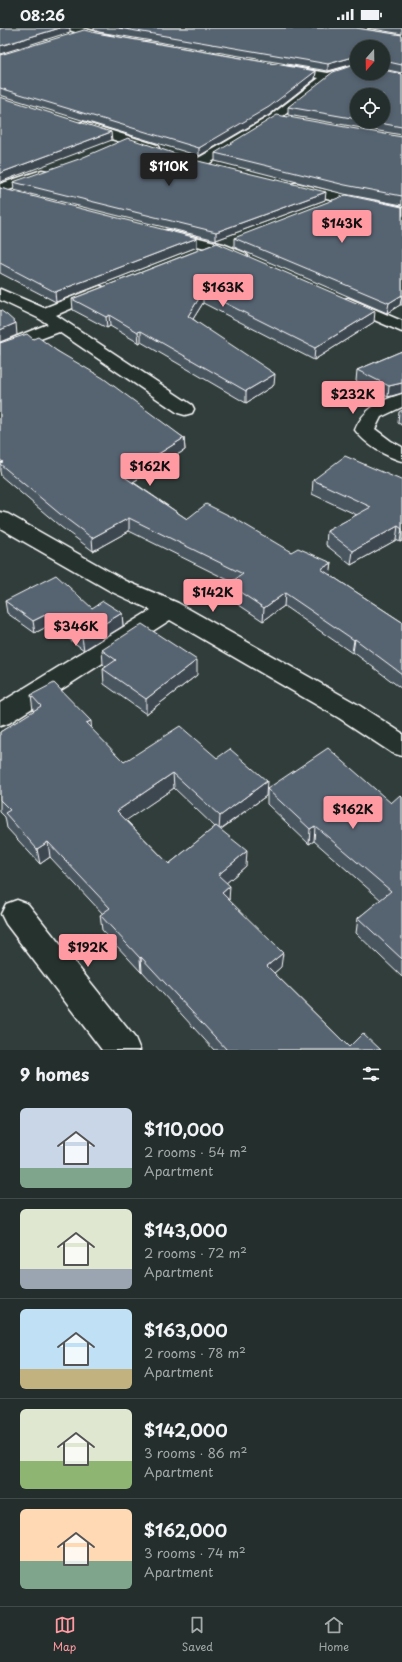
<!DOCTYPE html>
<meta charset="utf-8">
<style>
body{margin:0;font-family:"Playpen Sans",sans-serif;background:#2c3634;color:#f1f3f6;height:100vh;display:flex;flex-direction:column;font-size:15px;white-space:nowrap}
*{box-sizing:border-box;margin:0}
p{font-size:13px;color:#a3a8a9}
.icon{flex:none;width:22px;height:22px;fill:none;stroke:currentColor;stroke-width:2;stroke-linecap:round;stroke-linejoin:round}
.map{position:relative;height:1022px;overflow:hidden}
.sheet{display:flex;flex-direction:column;background:#242e2c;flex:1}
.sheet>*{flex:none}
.needle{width:26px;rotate:200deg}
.tools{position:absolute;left:350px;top:12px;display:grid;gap:8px}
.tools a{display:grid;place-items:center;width:40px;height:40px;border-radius:50%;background:#242e2c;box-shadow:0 2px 6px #0003,0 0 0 1px #414a48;font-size:20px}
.price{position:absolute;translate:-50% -34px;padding:0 9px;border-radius:4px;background:#ff9aa2;color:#111;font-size:13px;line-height:26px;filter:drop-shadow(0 1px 2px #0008)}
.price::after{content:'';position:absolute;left:50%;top:24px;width:12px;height:9px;margin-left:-6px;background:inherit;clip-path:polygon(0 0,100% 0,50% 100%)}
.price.on{background:#222;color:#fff}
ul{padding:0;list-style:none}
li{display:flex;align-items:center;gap:12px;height:100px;padding:0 20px}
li+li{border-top:1px solid #414a48}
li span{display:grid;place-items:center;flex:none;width:112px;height:80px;border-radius:6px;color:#555}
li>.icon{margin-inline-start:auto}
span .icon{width:48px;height:48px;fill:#fffc;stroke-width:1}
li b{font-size:17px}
h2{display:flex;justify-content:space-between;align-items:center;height:48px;padding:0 20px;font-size:17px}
.status{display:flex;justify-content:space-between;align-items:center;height:28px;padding:0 20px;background:#242e2c;direction:ltr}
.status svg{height:11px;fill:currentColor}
.dock{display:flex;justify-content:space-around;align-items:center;height:56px;border-top:1px solid #414a48;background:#242e2c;font-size:11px;color:#a3a8a9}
.dock a{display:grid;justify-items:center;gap:2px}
.dock .on{color:#ff9aa2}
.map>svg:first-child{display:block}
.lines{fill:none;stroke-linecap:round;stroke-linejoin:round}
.minor-casing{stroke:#fff;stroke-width:3}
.minor{fill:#26332d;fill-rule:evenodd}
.wall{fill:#4a5661;stroke:#fff;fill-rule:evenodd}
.shaded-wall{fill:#3c464f;stroke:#fff}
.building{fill:#566471;stroke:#fff}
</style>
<div class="status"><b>08:26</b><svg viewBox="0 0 49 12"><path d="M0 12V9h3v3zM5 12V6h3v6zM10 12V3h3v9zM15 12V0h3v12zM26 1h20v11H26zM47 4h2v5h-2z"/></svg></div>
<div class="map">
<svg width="402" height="1022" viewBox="0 0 402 1022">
<rect width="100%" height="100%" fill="#303d3b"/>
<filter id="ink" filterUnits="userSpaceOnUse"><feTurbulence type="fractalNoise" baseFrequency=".025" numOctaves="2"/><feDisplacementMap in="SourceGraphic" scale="8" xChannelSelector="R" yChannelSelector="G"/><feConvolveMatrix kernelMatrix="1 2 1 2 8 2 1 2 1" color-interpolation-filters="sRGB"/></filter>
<g filter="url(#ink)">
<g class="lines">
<g class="minor-casing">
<path id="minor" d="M 67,0 L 82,0 L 112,8 L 114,10 L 109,13 L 94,10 L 69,2 Z
M 357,36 L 357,42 L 332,50 L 278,92 L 205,138 L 195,138 L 194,135 L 195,132 L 270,88 L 319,50 L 283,43 L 282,41 L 283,39 L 287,38 L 328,45 Z
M 83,94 L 157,117 L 159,120 L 157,123 L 153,124 L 79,101 L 77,98 L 79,95 Z
M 42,142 L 47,143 L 49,146 L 47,149 L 0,165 L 0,156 Z
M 296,155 L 402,179 L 402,187 L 291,162 L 289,159 L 291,156 Z
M 167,202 L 223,216 L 245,225 L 248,228 L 245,231 L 240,233 L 235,231 L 213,222 L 162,209 L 160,206 L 162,203 Z
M 100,258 L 106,260 L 108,263 L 106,266 L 56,287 L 192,377 L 194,381 L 192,385 L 185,387 L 178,385 L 59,304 L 0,326 L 0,315 L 48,296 L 38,290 L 0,272 L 0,261 L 44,280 Z
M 348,270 L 402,293 L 402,304 L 342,278 L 340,275 L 342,272 Z
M 402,366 L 402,379 L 381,389 L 375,401 L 391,413 L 402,419 L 402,433 C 386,429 365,416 355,402 C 363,381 381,372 402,366 Z
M 0,484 L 8,486 L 126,553 L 178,575 L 357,676 L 402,705 L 402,728 L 392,725 L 339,690 L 170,592 L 9,695 L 0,698 L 0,675 L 151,582 L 110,563 L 0,500 Z
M 17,872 L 28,876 L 135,1010 L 140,1022 L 102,1022 L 6,896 L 1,886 L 6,876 Z"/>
</g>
<use href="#minor" class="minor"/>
</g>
<path class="wall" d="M 94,0 L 356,0 L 402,7 L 402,45 L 383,41 L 383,19 L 357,19 L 357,35 L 328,43 L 99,4 L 94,2 Z
M 367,0 L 402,0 L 402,6 Z
M 96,5 L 316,43 L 315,51 L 269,87 L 199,128 L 0,67 L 0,27 Z
M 357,45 L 402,46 L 402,107 L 288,87 L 288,79 ZM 357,67 L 383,93 L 357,93 Z
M 402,109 L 402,177 L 344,166 L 215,133 L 215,125 Z
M 194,132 L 325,172 L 216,212 L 14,162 L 13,154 Z
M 0,160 L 197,219 L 56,274 L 0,245 Z
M 402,179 L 402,277 L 400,277 L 387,285 L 234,219 L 234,210 Z
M 217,215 L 374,294 L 314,332 L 203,275 L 193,291 L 274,357 L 246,375 L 141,314 L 139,315 L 110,298 L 107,300 L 73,282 L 72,271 Z
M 33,311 L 57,323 L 184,410 L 185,422 L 133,454 L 187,491 L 291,524 L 332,535 L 330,547 L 402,594 L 402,661 L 353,624 L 352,625 L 284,578 L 263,593 L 227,569 L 228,556 L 232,554 L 129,503 L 93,523 L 61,499 L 1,448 L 0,443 L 0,315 Z
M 402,323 L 388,369 L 356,353 L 357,342 Z
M 402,382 L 402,397 L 398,395 L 399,384 Z
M 313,452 L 402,452 L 402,513 L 400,514 L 396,512 L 351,537 L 326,517 L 327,503 L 357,487 L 312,466 Z
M 5,573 L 92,580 L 122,585 L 123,598 L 84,622 L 50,597 L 35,605 L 7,585 Z
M 102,622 L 197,647 L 146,686 L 104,656 L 103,641 L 106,639 L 103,636 Z
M 31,667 L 91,701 L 124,734 L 217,730 L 266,768 L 220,802 L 246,838 L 226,855 L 229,872 L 281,939 L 274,945 L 349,1019 L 381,1022 L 214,1022 L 142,943 L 141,944 L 102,902 L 100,887 L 103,886 L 50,829 L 40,836 L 7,800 L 5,789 L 0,784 L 0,704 L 34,683 L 33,682 ZM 174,760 L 215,799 L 169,836 L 126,792 Z
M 267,761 L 391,775 L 402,769 L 402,949 L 356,905 L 358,890 L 381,872 L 314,813 L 309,816 L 267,776 Z"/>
<path class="shaded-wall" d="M 60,0 L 70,0 L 70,4 L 0,26 L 0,18 Z
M 357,28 L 357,35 L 328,43 L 328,36 Z
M 316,43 L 315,51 L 269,87 L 199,128 L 199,120 Z
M 111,104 L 112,112 L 0,154 L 0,145 Z
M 326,164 L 325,172 L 216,212 L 216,204 Z
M 197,210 L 197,219 L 56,274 L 55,264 Z
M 203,264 L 203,275 L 188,299 L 188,288 Z
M 402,267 L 400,277 L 387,285 L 389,275 Z
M 375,283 L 374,294 L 314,332 L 315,320 Z
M 109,287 L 110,298 L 107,300 L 106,289 Z
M 16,295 L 17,307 L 0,314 L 0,302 Z
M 141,303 L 141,314 L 139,315 L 138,304 Z
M 275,346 L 274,357 L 246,375 L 246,363 Z
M 402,355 L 402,365 L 388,369 L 389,358 Z
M 184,410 L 185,422 L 123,460 L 123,448 Z
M 129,490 L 129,503 L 93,523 L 92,510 Z
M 398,498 L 396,512 L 351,537 L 353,523 Z
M 402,501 L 402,513 L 400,514 Z
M 332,535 L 330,548 L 321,541 Z
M 285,565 L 284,578 L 263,593 L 264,580 Z
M 49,585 L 50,597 L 35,605 L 33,593 Z
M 122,585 L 123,598 L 84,622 L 82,609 Z
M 355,611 L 353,624 L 352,625 L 354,612 Z
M 197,632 L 197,647 L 146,686 L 146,671 Z
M 91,693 L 92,707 L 86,695 Z
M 173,745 L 174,760 L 118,798 L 117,783 Z
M 267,753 L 266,768 L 219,802 L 220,788 Z
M 315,798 L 314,813 L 309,816 L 310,801 Z
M 48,814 L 50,829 L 40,836 L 37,821 Z
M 247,823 L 246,838 L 218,862 L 218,847 Z
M 230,858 L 229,873 L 222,865 Z
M 283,925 L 281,939 L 266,952 L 267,938 Z
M 141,929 L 142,943 L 141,944 L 140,930 Z"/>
<path class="building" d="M 0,0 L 60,0 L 0,18 Z
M 119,0 L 356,0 L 402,7 L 402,37 L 384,33 L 383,35 L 383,19 L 357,19 L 357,28 L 328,36 Z
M 84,2 L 96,5 L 316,43 L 269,79 L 199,120 L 0,60 L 0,27 Z
M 357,36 L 357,45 L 383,45 L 383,42 L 402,46 L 402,99 L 368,93 L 383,93 L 383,67 L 357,67 L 357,91 L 288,79 L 333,44 Z
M 0,69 L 111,104 L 0,145 Z
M 277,87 L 402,109 L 402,168 L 345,157 L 215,125 Z
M 128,110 L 194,132 L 326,164 L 216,204 L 13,154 L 79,131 Z
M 0,160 L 197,210 L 55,264 L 0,235 Z
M 346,167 L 402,179 L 402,267 L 389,275 L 234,210 Z
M 217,215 L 375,283 L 315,320 L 203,264 L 188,288 L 275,346 L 246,363 L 141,303 L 138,304 L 109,287 L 106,289 L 72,271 Z
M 0,282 L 7,287 L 16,295 L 0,302 Z
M 27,306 L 33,311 L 38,309 L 57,323 L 103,350 L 184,410 L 123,448 L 187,491 L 206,476 L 234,490 L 291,524 L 298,520 L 332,535 L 321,541 L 402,594 L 402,646 L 355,611 L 354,612 L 285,565 L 264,580 L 228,556 L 243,546 L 129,490 L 92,510 L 60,486 L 0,436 L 0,435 L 3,434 L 0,432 L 0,315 Z
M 402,323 L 402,355 L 389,358 L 357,342 Z
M 345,428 L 401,452 L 402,452 L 402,501 L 398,498 L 353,523 L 327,503 L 371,479 L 313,452 Z
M 56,547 L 92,580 L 103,573 L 122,585 L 82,609 L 49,585 L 33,593 L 5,573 Z
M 142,596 L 197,632 L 146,671 L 103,641 L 116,632 L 102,622 Z
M 54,655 L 91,693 L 86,695 L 124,734 L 180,698 L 217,730 L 230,721 L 267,753 L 220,788 L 173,745 L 117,783 L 169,836 L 216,798 L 247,823 L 218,847 L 230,858 L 222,865 L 283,925 L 267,938 L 349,1019 L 363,1005 L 381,1022 L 227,1022 L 141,929 L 140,930 L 100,887 L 110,880 L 48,814 L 37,821 L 5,785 L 10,782 L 0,772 L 0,704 L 41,678 L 31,667 Z
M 328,720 L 391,775 L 400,767 L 402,769 L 402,931 L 358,890 L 391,863 L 315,798 L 310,801 L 267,761 Z"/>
</g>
</svg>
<div class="tools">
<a><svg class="needle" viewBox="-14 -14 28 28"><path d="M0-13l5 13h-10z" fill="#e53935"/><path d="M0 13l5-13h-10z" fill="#a3a8a9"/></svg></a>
<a><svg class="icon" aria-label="locate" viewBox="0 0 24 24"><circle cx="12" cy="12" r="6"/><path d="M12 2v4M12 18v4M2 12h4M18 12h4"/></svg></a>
</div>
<b class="price on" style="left:169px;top:159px">$110K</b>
<b class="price" style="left:342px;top:216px">$143K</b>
<b class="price" style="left:223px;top:280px">$163K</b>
<b class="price" style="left:353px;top:387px">$232K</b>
<b class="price" style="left:150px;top:459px">$162K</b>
<b class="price" style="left:213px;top:585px">$142K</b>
<b class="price" style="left:76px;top:619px">$346K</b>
<b class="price" style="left:353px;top:802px">$162K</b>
<b class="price" style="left:88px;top:940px">$192K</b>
</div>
<section class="sheet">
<h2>9 homes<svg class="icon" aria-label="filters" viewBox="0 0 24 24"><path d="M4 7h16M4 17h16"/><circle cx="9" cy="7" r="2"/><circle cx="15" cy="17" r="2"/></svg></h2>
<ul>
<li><span style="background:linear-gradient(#c9d6e8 75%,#7fa58c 0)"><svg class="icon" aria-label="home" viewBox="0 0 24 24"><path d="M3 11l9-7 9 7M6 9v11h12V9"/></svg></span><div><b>$110,000</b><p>2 rooms · 54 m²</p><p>Apartment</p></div></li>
<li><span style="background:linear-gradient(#dfe7d0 75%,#9aa5b1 0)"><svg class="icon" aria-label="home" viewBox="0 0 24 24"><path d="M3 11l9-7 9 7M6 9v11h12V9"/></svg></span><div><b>$143,000</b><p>2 rooms · 72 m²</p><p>Apartment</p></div></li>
<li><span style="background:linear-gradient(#bfe0f5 75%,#c2b280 0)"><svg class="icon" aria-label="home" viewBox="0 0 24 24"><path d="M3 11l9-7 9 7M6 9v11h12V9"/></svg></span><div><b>$163,000</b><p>2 rooms · 78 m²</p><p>Apartment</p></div></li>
<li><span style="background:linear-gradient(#dfe7d0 65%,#8fb573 0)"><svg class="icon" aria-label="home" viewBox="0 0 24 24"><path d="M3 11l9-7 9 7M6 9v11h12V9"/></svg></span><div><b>$142,000</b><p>3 rooms · 86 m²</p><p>Apartment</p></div></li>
<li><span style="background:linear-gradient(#ffd9b3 65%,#7fa58c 0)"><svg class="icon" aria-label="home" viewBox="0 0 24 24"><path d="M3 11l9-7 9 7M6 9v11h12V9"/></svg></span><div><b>$162,000</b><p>3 rooms · 74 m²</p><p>Apartment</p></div></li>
</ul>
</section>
<nav class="dock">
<a class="on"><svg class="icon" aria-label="map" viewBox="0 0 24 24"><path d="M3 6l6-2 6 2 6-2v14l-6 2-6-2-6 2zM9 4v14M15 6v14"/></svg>Map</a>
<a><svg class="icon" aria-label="saved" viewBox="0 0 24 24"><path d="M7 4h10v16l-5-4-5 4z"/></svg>Saved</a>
<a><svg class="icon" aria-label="home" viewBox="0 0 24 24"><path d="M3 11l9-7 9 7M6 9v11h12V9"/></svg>Home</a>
</nav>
